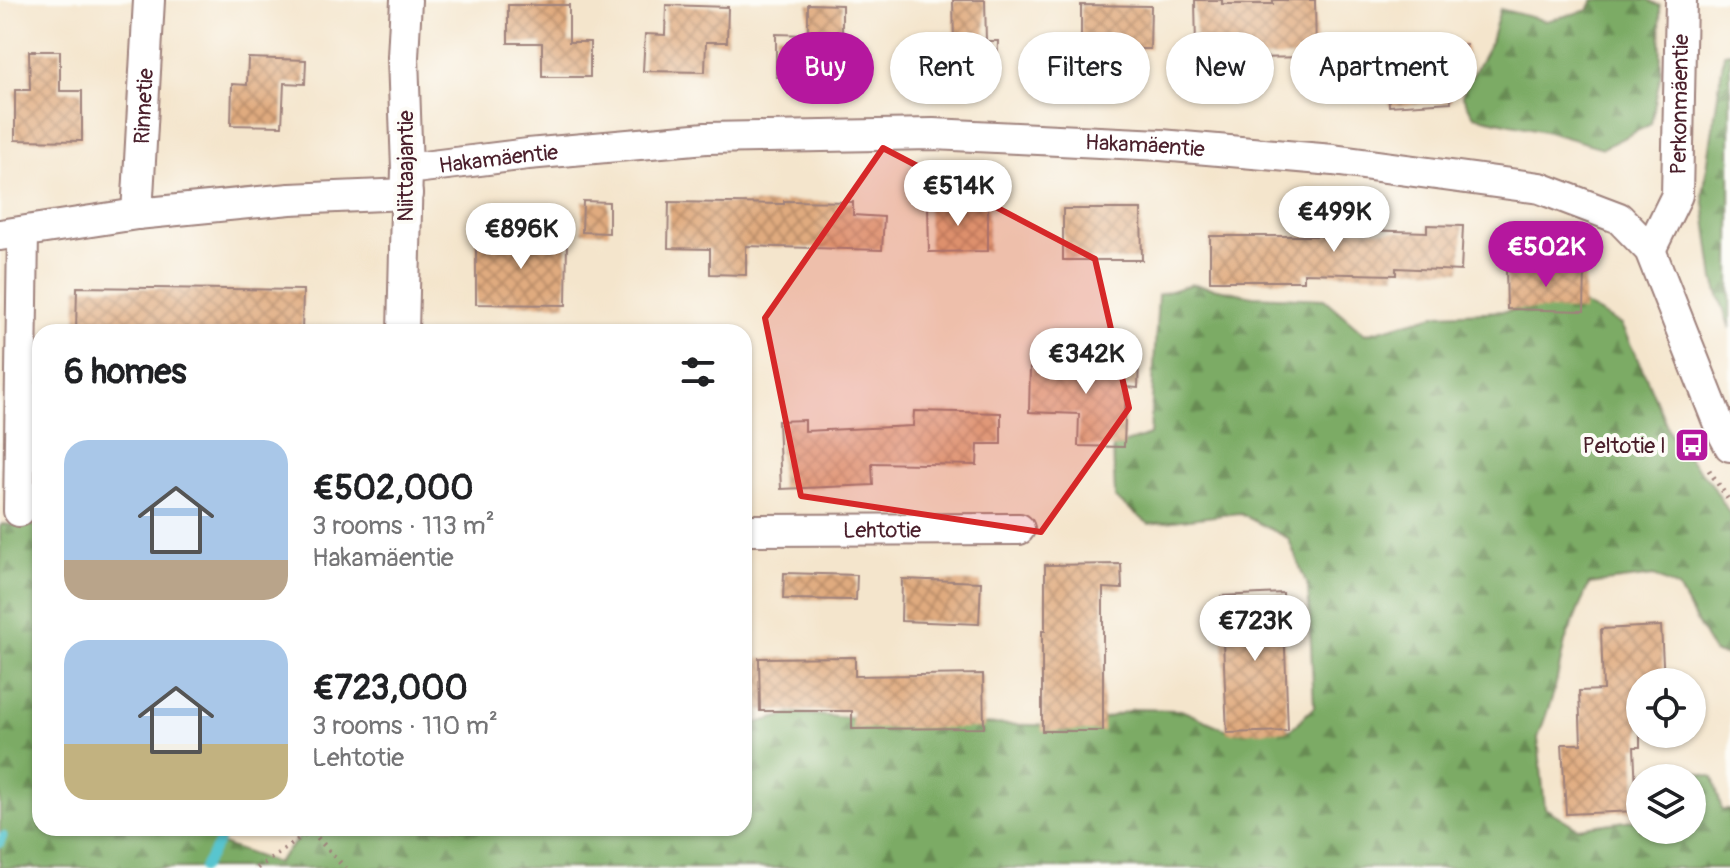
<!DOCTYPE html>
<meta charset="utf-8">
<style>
body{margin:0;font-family:Pangolin,sans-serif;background:#f2f2f2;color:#202124;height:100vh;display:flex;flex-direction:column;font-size:30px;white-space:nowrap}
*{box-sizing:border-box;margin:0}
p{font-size:26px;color:#757577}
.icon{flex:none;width:44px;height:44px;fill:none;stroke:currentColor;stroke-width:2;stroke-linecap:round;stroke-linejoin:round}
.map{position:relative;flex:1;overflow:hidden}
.details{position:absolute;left:32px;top:324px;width:720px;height:512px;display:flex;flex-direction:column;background:#fff;border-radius:24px;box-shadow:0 2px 6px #0004}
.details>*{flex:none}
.guide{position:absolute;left:776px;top:32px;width:760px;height:72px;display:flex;gap:16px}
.controls{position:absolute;left:1626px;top:668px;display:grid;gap:16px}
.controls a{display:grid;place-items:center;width:80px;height:80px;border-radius:50%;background:#fff;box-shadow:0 2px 6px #0004;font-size:40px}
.price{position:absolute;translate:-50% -68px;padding:0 18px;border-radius:28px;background:#fff;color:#222;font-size:26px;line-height:52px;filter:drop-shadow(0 2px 4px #0008)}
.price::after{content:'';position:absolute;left:50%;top:48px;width:24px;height:18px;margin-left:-12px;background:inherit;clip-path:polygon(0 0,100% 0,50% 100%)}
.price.active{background:#b5179e;color:#fff}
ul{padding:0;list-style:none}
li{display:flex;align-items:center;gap:24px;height:200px;padding:0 32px}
li span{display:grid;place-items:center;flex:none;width:224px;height:160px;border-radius:24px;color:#555}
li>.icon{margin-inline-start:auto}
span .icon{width:96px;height:96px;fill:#fffc;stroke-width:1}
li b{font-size:34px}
h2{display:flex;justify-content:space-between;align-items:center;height:96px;padding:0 32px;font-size:34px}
.pill{padding:0 28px;border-radius:36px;background:#fff;box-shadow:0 2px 6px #0004;font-size:28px;line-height:72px}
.pill.active{background:#b5179e;color:#fff}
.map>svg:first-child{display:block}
.forest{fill:url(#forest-firs);stroke:#626548;stroke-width:2}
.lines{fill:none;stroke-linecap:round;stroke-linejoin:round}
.stream{stroke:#58c5cf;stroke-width:9}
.building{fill:url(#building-cross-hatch)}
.minor-casing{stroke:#9f827c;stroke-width:34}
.path{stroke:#9f827c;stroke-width:5;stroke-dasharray:2 6;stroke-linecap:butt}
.minor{stroke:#fff;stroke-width:30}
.marked{fill:#d62828;fill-opacity:0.2;stroke:#d62828;stroke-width:6;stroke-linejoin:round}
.labels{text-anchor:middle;stroke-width:8;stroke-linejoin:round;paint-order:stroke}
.street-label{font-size:22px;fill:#4a1f2b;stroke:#fdfcf7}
.poi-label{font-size:22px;fill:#4a1f2b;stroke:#fdfcf7;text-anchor:end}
</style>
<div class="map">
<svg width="1730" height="868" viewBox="0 0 1730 868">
<defs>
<pattern id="forest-firs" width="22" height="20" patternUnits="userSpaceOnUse" patternTransform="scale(2)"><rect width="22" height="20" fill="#7bab65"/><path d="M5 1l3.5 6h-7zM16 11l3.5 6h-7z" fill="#678b53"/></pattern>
<pattern id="building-cross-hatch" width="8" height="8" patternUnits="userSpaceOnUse" patternTransform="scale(2)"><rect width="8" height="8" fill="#e0ab7f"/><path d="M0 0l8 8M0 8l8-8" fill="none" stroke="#b88b68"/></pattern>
</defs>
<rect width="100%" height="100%" fill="#fdfcf7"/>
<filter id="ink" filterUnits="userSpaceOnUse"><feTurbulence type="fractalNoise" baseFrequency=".0125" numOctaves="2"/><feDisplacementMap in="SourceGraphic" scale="16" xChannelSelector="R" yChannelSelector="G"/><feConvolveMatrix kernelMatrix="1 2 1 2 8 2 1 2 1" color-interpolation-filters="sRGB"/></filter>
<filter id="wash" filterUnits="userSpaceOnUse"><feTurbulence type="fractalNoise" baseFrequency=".006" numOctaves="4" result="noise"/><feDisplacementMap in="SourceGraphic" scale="32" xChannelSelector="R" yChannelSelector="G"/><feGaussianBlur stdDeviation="1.8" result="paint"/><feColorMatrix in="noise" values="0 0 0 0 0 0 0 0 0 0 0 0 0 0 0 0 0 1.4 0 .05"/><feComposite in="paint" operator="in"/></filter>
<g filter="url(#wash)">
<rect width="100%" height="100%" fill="#f4e5cc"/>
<path class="forest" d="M 1593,0 L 1647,0 L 1660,6 L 1661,72 L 1651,124 L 1603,148 L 1544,131 L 1474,116 L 1462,95 L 1491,42 L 1500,9 L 1546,21 L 1588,10 Z
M 1730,52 L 1730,329 L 1714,280 L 1703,195 L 1724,53 Z
M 1192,284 L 1253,296 L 1324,299 L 1365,334 L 1439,314 L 1506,311 L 1576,300 L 1621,325 L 1644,372 L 1673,441 L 1711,483 L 1730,514 L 1730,656 L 1714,653 L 1678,588 L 1654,576 L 1589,584 L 1565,642 L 1554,692 L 1538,738 L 1545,808 L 1578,828 L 1640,819 L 1640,830 L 1692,830 L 1692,778 L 1660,778 L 1666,763 L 1713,777 L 1722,810 L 1730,810 L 1730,868 L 0,868 L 0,527 L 2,524 L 40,526 L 40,828 L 205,828 L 219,843 L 276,863 L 308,828 L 744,828 L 744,726 L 796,713 L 889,722 L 1080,726 L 1134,709 L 1181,710 L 1225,729 L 1290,730 L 1314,707 L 1308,587 L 1288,538 L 1239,513 L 1149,524 L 1115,498 L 1113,447 L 1150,435 L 1158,295 Z"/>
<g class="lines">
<path class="stream" d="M 0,843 L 3,836
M 203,868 L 227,828"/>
</g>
<g id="blocks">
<path class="building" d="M 953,0 L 985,0 L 986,41 L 998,41 L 997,74 L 935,73 L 935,40 L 954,40 Z
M 1195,0 L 1222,0 L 1222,4 L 1273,4 L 1273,0 L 1315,0 L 1316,57 L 1253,58 L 1253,95 L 1197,96 Z
M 808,4 L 842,5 L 842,77 L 776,77 L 776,34 L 808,35 Z
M 508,5 L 569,5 L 569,42 L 590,42 L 590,77 L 542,77 L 542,43 L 508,43 Z
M 666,5 L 728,7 L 727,42 L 706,42 L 705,72 L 643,71 L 645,34 L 665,35 Z
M 1081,5 L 1151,6 L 1150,49 L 1126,49 L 1126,81 L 1093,81 L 1093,47 L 1081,48 Z
M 1466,44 L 1468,85 L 1450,86 L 1451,102 L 1389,106 L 1388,87 L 1380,87 L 1378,49 Z
M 29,51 L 60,51 L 60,91 L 82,91 L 82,141 L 15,140 L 15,90 L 30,90 Z
M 248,58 L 306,60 L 305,84 L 284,83 L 282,126 L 231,125 L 232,84 L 247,85 Z
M 583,201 L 609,202 L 609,233 L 582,232 Z
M 784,201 L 853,202 L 853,215 L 884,217 L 882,250 L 746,246 L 746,275 L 710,274 L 710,249 L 668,248 L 669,202 L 784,204 Z
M 928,204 L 988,204 L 988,251 L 929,252 Z
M 1063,209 L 1141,209 L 1142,260 L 1063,260 Z
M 1427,225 L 1463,226 L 1461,271 L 1396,268 L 1396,275 L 1304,273 L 1304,281 L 1210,281 L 1210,236 L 1329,236 L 1330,229 L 1427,232 Z
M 476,238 L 567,238 L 566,305 L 476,304 Z
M 1506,268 L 1585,270 L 1584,311 L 1507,309 Z
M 77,287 L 303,290 L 302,332 L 76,332 Z
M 1045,359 L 1139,361 L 1138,388 L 1126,387 L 1124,447 L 1078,446 L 1079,414 L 1029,412 L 1030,368 L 1044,368 Z
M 914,411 L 1001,413 L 1001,444 L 978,444 L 977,465 L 872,463 L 873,485 L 781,489 L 778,421 L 805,420 L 805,431 L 913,426 Z
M 1121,564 L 1122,589 L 1103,588 L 1103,731 L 1042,731 L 1042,631 L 1045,631 L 1045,565 Z
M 784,573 L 857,575 L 856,600 L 783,599 Z
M 902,579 L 981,582 L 979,624 L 901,621 Z
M 1283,593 L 1288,731 L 1227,733 L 1221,596 Z
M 1661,626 L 1664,682 L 1640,682 L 1640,747 L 1634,747 L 1637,811 L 1566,814 L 1562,744 L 1581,744 L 1579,691 L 1603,690 L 1601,629 Z
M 855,657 L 855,676 L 983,674 L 984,728 L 852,729 L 852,711 L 760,711 L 759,658 Z"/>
</g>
</g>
<g filter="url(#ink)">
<use href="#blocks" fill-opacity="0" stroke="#9f827c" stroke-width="2"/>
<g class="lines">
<g class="minor-casing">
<g id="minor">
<path id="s1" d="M 407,169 L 528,154 L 706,138 L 933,134 L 1161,145 L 1333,160 L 1540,188 L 1619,218 L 1650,250 L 1720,427 L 1730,446"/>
<path id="s2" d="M 137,214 L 149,0"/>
<path d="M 0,235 L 137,214 L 290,199 L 407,194"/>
<path id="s3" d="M 1650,250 L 1677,195 L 1681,0"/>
<path d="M 403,332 L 407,169 L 403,57 L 406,0"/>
<path d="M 19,511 L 23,233"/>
<path id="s4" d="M 744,530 L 1019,529"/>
</g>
</g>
<path class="path" d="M 1709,470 L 1730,502
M 312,832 L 345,868
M 257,868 L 315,828"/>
<use href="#minor" class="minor"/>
</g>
</g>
<path class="marked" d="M 883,148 L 1095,259 L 1129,408 L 1041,532 L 801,496 L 765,318 Z"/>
<defs>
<g id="bus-square" transform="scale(1.8)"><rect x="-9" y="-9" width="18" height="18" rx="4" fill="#b5179e" stroke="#fdfcf7"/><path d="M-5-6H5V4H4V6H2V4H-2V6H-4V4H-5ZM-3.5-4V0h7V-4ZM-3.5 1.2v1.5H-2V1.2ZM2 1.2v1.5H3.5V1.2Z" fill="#fff"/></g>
</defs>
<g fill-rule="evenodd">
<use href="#bus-square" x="1692" y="445"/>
</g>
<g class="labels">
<g class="street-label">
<text dy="8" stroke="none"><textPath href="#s3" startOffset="152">Perkonmäentie</textPath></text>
<text dy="8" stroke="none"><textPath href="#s2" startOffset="108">Rinnetie</textPath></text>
<text dy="8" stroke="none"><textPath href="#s1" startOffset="740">Hakamäentie</textPath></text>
<text dy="8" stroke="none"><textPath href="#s1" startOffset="92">Hakamäentie</textPath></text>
<text transform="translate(405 166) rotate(-90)" y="8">Niittaajantie</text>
<text dy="8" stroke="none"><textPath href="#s4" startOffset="138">Lehtotie</textPath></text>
</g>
<g class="poi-label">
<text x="1666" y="453">Peltotie I</text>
</g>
</g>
</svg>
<div class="controls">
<a><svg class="icon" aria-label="locate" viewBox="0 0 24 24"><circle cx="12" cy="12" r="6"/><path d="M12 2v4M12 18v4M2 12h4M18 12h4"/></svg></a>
<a><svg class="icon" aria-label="layers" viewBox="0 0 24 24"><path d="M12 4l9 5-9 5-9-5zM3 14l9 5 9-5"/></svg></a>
</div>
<b class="price" style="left:958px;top:228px">€514K</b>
<b class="price" style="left:1334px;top:254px">€499K</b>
<b class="price" style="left:521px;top:271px">€896K</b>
<b class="price active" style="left:1546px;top:289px">€502K</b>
<b class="price" style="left:1086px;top:396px">€342K</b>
<b class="price" style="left:1255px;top:663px">€723K</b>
<div class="guide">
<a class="pill active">Buy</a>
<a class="pill">Rent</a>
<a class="pill">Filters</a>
<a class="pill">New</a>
<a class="pill">Apartment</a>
</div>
<section class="details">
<h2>6 homes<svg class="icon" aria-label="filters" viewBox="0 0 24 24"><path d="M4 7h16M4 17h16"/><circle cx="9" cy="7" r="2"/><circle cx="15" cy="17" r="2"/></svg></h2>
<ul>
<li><span style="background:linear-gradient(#a9c7e8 75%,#b9a48a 0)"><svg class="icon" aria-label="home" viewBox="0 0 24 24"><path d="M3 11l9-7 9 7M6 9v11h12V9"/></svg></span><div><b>€502,000</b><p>3 rooms · 113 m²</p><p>Hakamäentie</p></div></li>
<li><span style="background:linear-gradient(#a9c7e8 65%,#c2b280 0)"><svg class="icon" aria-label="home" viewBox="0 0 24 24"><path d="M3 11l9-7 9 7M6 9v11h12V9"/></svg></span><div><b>€723,000</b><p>3 rooms · 110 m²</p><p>Lehtotie</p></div></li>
</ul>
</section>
</div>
